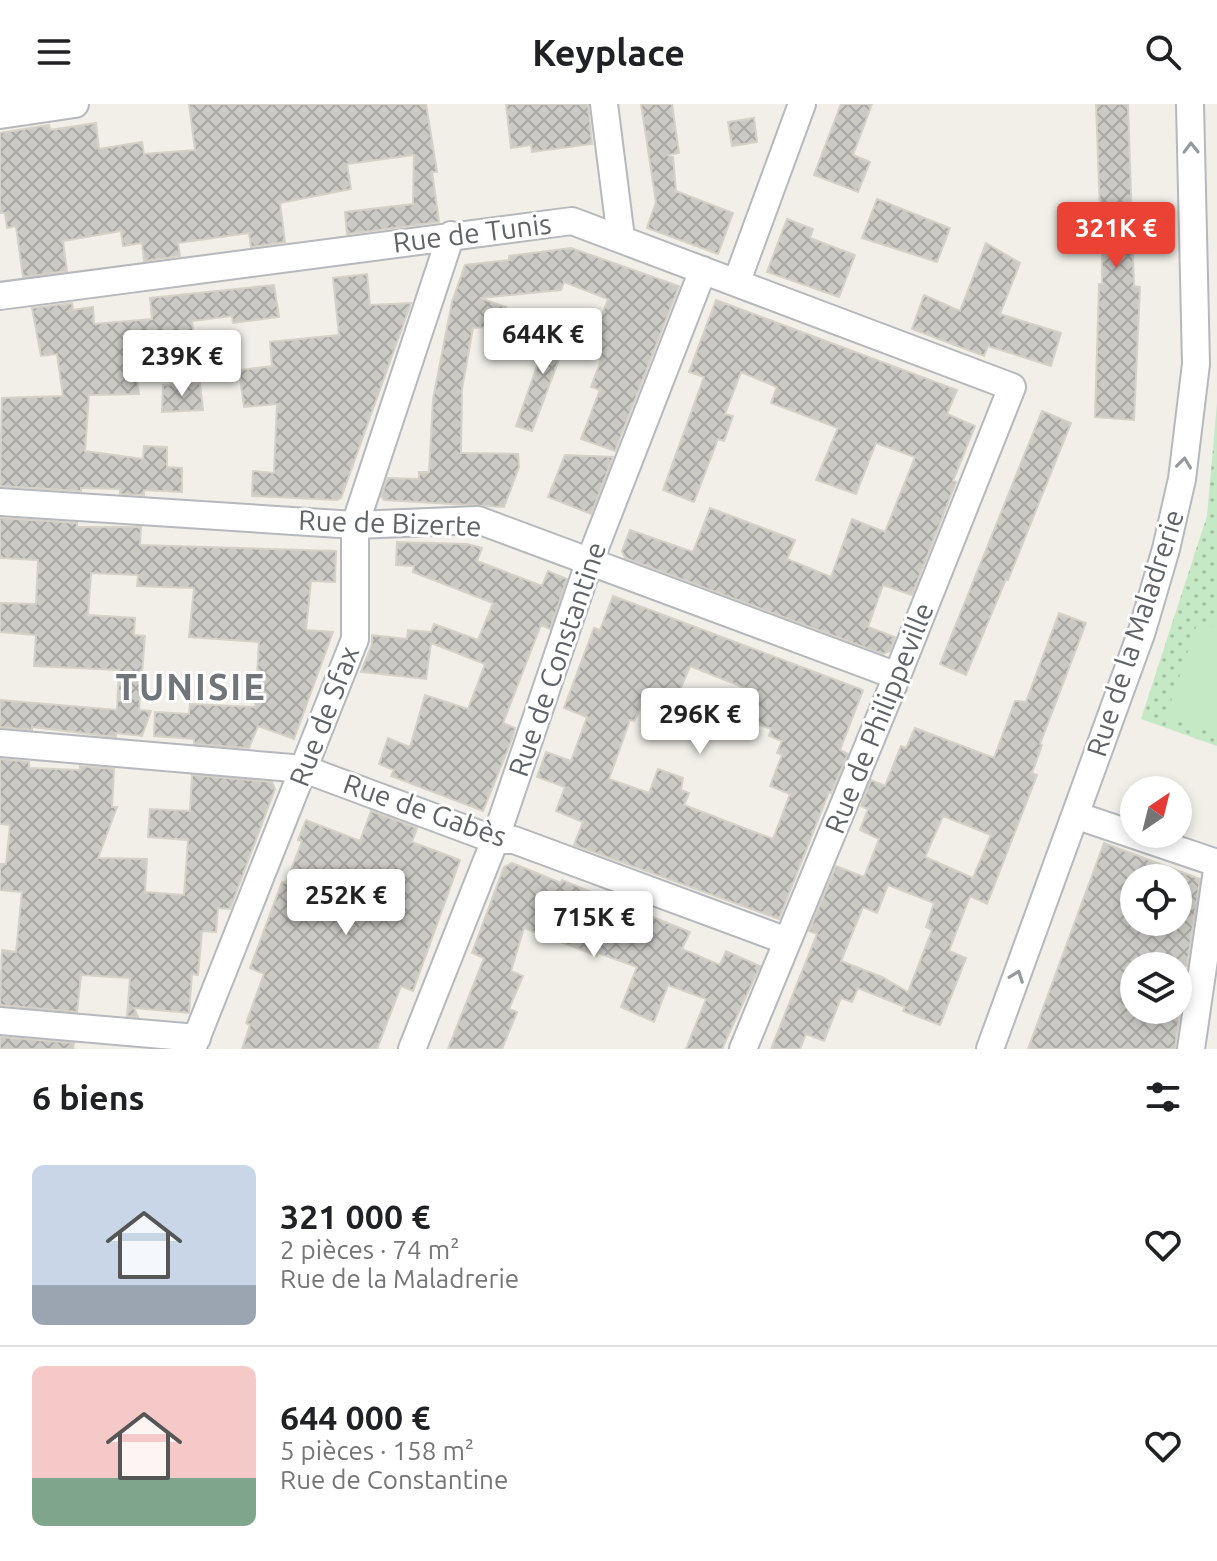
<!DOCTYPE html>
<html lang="fr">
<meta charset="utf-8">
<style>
body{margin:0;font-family:Ubuntu,sans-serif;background:#f2f2f2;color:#202124;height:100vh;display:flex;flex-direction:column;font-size:30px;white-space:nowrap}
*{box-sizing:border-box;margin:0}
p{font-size:26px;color:#757577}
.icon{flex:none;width:44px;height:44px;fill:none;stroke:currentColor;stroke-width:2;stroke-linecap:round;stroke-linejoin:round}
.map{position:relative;height:945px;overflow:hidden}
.sheet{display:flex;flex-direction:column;background:#fff;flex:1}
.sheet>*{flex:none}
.needle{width:52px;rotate:35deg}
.controls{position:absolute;left:1120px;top:672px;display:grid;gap:16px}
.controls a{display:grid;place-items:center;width:72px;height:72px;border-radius:50%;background:#fff;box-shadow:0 4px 12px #0003;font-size:40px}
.price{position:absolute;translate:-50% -68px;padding:0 18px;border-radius:8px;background:#fff;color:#222;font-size:26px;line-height:52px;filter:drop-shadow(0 2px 4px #0008)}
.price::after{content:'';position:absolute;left:50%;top:48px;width:24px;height:18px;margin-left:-12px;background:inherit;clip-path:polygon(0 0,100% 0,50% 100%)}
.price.selected{background:#ea4335;color:#fff}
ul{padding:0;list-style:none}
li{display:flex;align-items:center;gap:24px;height:200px;padding:0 32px}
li+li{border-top:2px solid #e0e0e0}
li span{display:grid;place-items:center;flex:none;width:224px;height:160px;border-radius:12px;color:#555}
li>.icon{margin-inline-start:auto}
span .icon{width:96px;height:96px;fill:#fffc;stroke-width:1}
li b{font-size:34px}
h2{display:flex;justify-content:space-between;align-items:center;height:96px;padding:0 32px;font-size:34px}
header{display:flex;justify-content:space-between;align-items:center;height:104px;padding:0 32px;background:#fff;font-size:36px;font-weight:700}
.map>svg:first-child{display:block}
.park{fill:url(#park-dots)}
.pitch{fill:#c5e8c5}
.building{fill:url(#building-cross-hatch);stroke:#d6d1c6;stroke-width:2;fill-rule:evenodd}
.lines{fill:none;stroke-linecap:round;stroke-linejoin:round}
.minor-casing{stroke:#b5b8bc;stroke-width:30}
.minor{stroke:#fff;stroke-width:26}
.oneway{stroke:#979a9d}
.labels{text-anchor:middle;stroke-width:6;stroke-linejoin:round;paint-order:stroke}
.street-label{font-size:28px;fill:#5f6368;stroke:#fff}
.district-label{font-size:36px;font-weight:bold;letter-spacing:2px;fill:#70757a;stroke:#fff}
</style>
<header><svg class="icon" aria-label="menu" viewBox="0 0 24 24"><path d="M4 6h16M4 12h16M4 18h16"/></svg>Keyplace<svg class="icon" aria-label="search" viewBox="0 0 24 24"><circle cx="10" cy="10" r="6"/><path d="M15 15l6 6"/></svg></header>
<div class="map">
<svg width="1217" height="945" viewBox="0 0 1217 945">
<defs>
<pattern id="park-dots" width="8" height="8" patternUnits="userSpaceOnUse" patternTransform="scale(2)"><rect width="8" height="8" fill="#c5e8c5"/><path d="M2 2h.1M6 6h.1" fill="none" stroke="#a3c0a4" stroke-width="1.8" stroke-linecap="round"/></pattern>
<pattern id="building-cross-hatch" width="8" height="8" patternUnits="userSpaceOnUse" patternTransform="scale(2)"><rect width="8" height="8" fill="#cccac5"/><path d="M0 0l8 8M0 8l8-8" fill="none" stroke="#a9a8a4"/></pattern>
</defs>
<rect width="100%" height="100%" fill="#f1efe8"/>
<path class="park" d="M 1217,299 L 1217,642 L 1141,615 L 1207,412 Z"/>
<path class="pitch" d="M 1198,517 L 1217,524 L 1217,629 L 1166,612 Z"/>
<path class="building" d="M 189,0 L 426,0 L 437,68 L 432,68 L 439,118 L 347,130 L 345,108 L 413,100 L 414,51 L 347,60 L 351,85 L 280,99 L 285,138 L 251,143 L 249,129 L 178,139 L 180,152 L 144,157 L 142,139 L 123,142 L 121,127 L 63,137 L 67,167 L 23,173 L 16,122 L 7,124 L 5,109 L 0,109 L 0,29 L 49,21 L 50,26 L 96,19 L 99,45 L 142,38 L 144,50 L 195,46 Z
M 506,0 L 588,0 L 592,40 L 532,48 L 531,41 L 511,44 Z
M 641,0 L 672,0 L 679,49 L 667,51 L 673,53 L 676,87 L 733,109 L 718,150 L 647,124 L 656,98 Z
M 841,0 L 872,0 L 853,51 L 870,58 L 858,88 L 814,71 Z
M 1096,0 L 1128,0 L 1134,182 L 1140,183 L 1134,316 L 1095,313 L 1099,180 L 1102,180 L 1102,108 L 1100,107 Z
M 754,14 L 757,38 L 732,42 L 728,18 Z
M 877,95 L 950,124 L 937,158 L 862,134 Z
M 787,115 L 813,125 L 810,134 L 855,151 L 839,193 L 767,168 Z
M 986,139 L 1020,159 L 1000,210 L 1061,229 L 1051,262 L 988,242 L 984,252 L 912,225 L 924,191 L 960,207 Z
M 571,144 L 679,182 L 615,347 L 581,335 L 600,286 L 591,283 L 601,256 L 587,251 L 608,195 L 564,178 L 561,186 L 480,194 L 506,203 L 508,221 L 473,224 L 462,285 L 461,349 L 518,350 L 519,363 L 504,403 L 384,396 L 381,392 L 388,374 L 419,375 L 419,368 L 429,368 L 433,295 L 452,198 L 465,161 L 509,156 L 509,152 Z
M 367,170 L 370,201 L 411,199 L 341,394 L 337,396 L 252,392 L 253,367 L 274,369 L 277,300 L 244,303 L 239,266 L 272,262 L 270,238 L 339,231 L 333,174 Z
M 274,181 L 279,213 L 233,219 L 232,212 L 192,217 L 194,236 L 132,243 L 139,290 L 89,291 L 85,347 L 143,355 L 144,342 L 167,343 L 167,363 L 182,364 L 182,388 L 144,386 L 144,391 L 120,390 L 120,385 L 81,384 L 81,387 L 0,382 L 2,294 L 63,292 L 57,250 L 41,252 L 32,204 L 72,199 L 73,206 L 93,203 L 94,220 L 152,215 L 150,194 Z
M 716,196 L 957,286 L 947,310 L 975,322 L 953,377 L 956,378 L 912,491 L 883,481 L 868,523 L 895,533 L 890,547 L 883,550 L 625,454 L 622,447 L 630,426 L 693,448 L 710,404 L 795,436 L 787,455 L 831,473 L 852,415 L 885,428 L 915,353 L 876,339 L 856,390 L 816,376 L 838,324 L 771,299 L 777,283 L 741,268 L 725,310 L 733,312 L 724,337 L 718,335 L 694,398 L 663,386 L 704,273 L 689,268 Z
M 552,219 L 570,226 L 532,327 L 516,322 Z
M 200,279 L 203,306 L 162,308 L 163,281 Z
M 1042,307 L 1071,319 L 1008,476 L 1006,475 L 966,571 L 940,560 Z
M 565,351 L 613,353 L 591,410 L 548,393 Z
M 0,414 L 77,419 L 77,423 L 141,423 L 140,441 L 336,447 L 335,478 L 311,477 L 306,526 L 333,528 L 294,635 L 258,622 L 249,644 L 194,640 L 194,635 L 154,632 L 155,608 L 189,610 L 190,600 L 255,603 L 259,538 L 189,533 L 194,484 L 137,482 L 138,471 L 91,469 L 88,511 L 135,514 L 134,531 L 145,532 L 139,606 L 151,607 L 142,632 L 116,629 L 116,633 L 32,623 L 32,626 L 0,623 L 0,596 L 117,606 L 119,566 L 34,562 L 36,531 L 0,528 L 0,499 L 36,500 L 38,456 L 0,454 Z
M 397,438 L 467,440 L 482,444 L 477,457 L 542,482 L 548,467 L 567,475 L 550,525 L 541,521 L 503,619 L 515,624 L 512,635 L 483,707 L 391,672 L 394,666 L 379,660 L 388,634 L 410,643 L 425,591 L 468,605 L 485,560 L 431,539 L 426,575 L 361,568 L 372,540 L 372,531 L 407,535 L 408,526 L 431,528 L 434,520 L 478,536 L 493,499 L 413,468 L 414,462 L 396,461 Z
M 613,492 L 863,586 L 840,646 L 848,650 L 831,689 L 829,688 L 779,815 L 574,741 L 583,718 L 556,707 L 565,683 L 537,673 L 546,648 L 571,657 L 587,613 L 564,604 L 594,524 L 600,526 ZM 690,562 L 750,586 L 740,614 L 771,625 L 769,632 L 782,637 L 777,649 L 782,651 L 770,682 L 790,690 L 773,735 L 684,701 L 689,689 L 681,686 L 683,674 L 658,665 L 649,689 L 609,675 L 630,616 L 634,617 L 646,594 L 650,595 L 652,589 L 675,598 Z
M 1059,509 L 1086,519 L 1040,640 L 1042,641 L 1032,669 L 1037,671 L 987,800 L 970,792 L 949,847 L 966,854 L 940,921 L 903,907 L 905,903 L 858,884 L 852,898 L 841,894 L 824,937 L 806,930 L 800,945 L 771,945 L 817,830 L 809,827 L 836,762 L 864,773 L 879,735 L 860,726 L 868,705 L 861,702 L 871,676 L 885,682 L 901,642 L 906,644 L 915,624 L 994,654 L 1015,597 L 1026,598 ZM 943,712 L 991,731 L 973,774 L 925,753 ZM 888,781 L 934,799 L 926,823 L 932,826 L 908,888 L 882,873 L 841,857 L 863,803 L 877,809 Z
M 0,655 L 29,658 L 29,664 L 80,666 L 80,662 L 114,665 L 112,703 L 117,703 L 98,754 L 147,755 L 145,788 L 184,791 L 188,736 L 148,733 L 150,705 L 190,707 L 192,671 L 272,678 L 275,685 L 230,805 L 218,804 L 216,828 L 202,827 L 198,871 L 192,870 L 189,909 L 134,904 L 138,913 L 127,912 L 130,874 L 81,871 L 77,908 L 0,901 L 2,846 L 16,848 L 22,788 L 0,786 L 0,760 L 6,760 L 10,721 L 0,720 Z
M 371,707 L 417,724 L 412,738 L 460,756 L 413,887 L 401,882 L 377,945 L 242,945 L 250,921 L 246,919 L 264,870 L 250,864 L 282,778 L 286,779 L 302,737 L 298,736 L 306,716 L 360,737 Z
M 1104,739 L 1200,775 L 1187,862 L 1134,862 L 1134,906 L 1180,906 L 1175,945 L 1028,945 ZM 1134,774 L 1178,774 L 1178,818 L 1134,818 Z
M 512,759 L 561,779 L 562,776 L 690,828 L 682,845 L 720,861 L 726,847 L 760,862 L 722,945 L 686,945 L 706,895 L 668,881 L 654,918 L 621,903 L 637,863 L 598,849 L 597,852 L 524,824 L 511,867 L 523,872 L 509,905 L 517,908 L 502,945 L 448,945 L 484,854 L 472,849 L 504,763 Z
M 0,933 L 74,939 L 73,945 L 0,945 Z"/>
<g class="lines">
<g class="minor-casing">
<path id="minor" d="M 604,0 L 621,134
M 0,11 L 75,0
M 737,177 L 802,0
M 0,192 L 572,117 L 1012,283 L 897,572 L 743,945
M 0,398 L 355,421 L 478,416 L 897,572
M 0,639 L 304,665 L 495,736 L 514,736 L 787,837
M 1075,711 L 1217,759
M 0,917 L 197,934
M 192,945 L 355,535 L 355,421 L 451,131
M 412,945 L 495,736 L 589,459 L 703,166
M 990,945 L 1142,527 L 1166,445 L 1182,375 L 1196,260 L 1190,0
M 1191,945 L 1217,766"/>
</g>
<use href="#minor" class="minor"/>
</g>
<defs><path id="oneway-chevron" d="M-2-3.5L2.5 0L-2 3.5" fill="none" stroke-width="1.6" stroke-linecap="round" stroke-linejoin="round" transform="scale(2)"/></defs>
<g class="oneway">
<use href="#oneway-chevron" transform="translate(1191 44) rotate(-91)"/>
<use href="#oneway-chevron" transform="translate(1184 359) rotate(-83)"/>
<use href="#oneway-chevron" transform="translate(1017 872) rotate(-70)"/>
</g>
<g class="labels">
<g class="street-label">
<text transform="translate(472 129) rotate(-7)" y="10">Rue de Tunis</text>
<text transform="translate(390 419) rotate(2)" y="10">Rue de Bizerte</text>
<text transform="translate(1135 529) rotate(-72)" y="10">Rue de la Maladrerie</text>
<text transform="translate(557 555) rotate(-71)" y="10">Rue de Constantine</text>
<text transform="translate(324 612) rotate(-69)" y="10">Rue de Sfax</text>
<text transform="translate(879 614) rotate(-68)" y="10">Rue de Philippeville</text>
<text transform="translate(425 706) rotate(19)" y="10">Rue de Gabès</text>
</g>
<g class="district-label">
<text x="191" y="596">TUNISIE</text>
</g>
</g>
</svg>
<div class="controls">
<a><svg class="needle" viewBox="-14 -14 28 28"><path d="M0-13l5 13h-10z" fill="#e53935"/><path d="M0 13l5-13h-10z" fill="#757577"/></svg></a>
<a><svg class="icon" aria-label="locate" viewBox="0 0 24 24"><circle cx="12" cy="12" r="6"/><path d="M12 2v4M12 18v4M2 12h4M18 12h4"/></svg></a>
<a><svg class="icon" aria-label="layers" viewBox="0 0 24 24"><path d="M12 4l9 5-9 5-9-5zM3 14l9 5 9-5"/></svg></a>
</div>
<b class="price selected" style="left:1116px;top:166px">321K €</b>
<b class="price" style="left:543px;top:272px">644K €</b>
<b class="price" style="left:182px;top:294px">239K €</b>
<b class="price" style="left:700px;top:652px">296K €</b>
<b class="price" style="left:346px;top:833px">252K €</b>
<b class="price" style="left:594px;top:855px">715K €</b>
</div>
<section class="sheet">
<h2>6 biens<svg class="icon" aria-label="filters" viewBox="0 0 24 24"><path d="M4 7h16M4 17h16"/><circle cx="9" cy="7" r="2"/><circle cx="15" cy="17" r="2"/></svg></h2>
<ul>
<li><span style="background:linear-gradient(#c9d6e8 75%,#9aa5b1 0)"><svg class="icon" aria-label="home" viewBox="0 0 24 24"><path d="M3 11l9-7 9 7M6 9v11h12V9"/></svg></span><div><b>321 000 €</b><p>2 pièces · 74 m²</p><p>Rue de la Maladrerie</p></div><svg class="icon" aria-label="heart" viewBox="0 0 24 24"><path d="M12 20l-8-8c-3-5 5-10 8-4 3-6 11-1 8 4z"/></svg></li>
<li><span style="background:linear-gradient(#f6c9c9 70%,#7fa58c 0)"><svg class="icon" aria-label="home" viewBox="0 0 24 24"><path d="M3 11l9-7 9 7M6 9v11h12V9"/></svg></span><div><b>644 000 €</b><p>5 pièces · 158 m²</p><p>Rue de Constantine</p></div><svg class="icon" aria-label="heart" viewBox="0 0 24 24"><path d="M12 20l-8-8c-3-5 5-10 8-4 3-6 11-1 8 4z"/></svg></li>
</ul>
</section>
